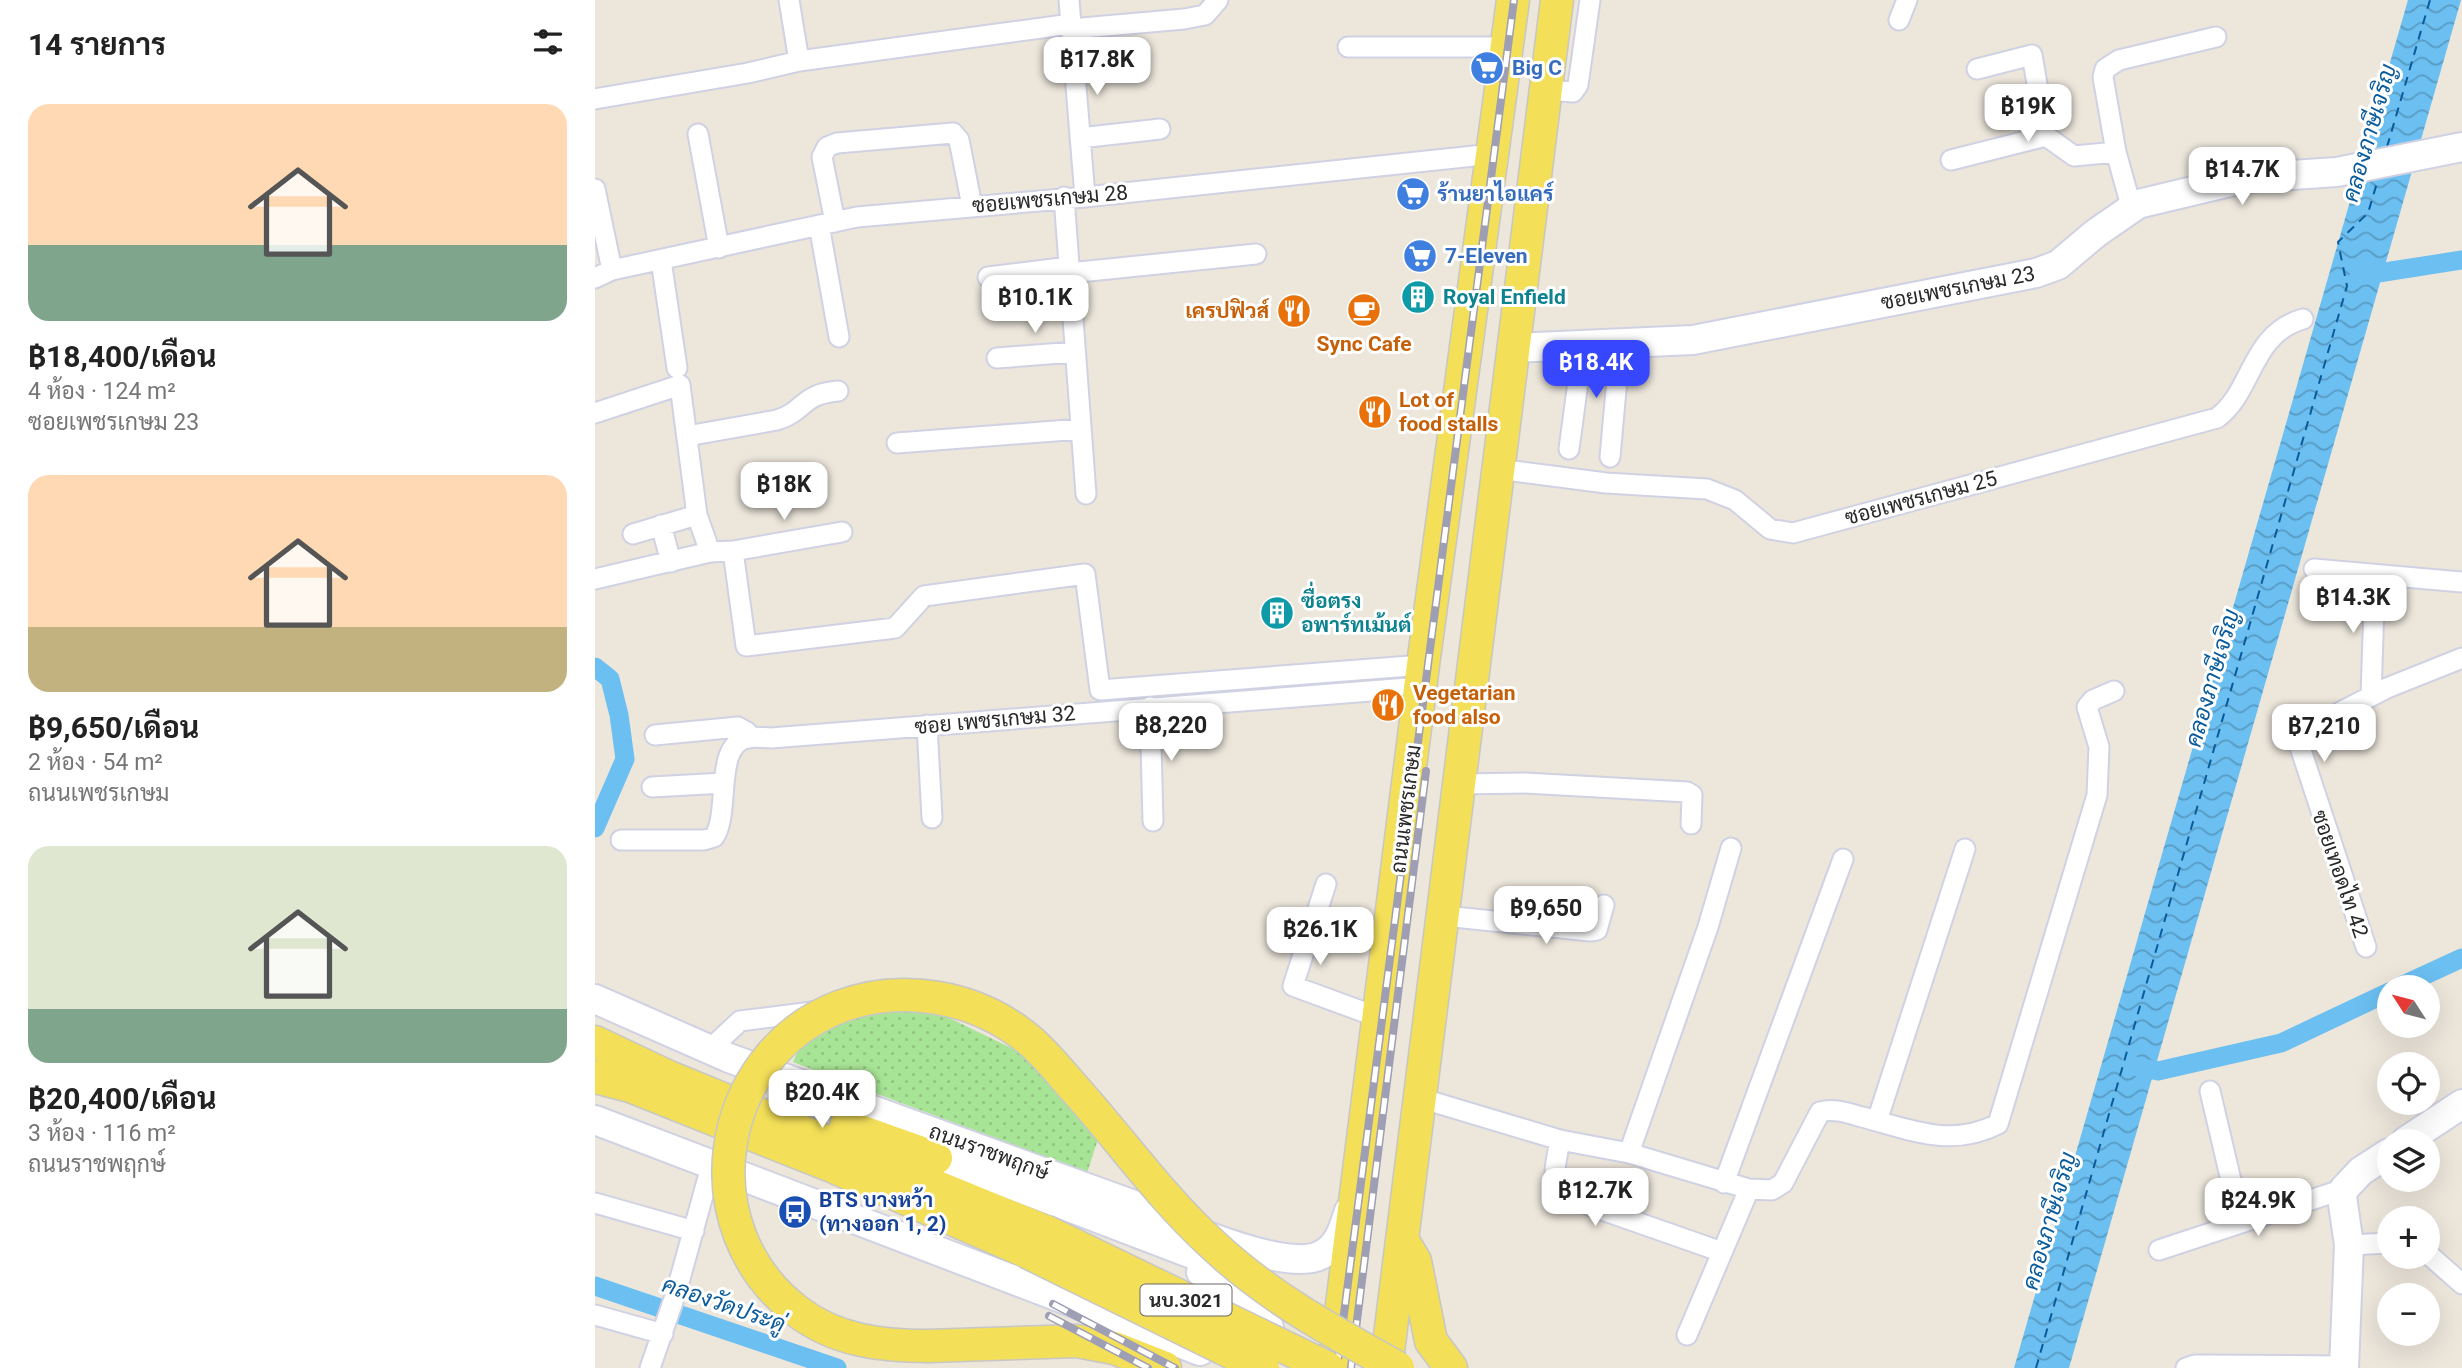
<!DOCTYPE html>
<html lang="th">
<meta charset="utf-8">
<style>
body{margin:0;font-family:Roboto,Sarabun,sans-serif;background:#f6f6f6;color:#222;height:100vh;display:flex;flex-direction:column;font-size:26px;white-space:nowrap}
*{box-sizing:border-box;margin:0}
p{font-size:23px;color:#767676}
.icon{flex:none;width:38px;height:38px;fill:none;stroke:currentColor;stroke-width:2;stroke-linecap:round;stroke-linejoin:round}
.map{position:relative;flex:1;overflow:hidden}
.sheet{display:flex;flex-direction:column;background:#fff;width:595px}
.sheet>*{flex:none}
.needle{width:46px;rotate:306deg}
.fabs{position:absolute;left:1782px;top:975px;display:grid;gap:14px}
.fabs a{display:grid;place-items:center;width:63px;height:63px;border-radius:50%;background:#fff;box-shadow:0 7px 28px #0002;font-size:35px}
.price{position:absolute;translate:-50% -60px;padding:0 16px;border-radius:14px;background:#fff;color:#222;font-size:23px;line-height:46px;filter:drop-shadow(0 2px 4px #0008)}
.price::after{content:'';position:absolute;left:50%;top:42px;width:21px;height:16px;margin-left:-10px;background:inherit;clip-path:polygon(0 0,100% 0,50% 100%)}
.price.on{background:#3647fd;color:#fff}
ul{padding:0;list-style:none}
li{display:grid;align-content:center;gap:14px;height:371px;padding:0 28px}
li span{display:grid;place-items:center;height:217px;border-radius:21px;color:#555}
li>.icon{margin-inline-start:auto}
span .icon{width:126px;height:126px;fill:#fffc;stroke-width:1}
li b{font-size:30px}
h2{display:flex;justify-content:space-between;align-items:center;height:84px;padding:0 28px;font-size:30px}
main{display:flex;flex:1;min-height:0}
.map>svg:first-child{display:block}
.green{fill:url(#green-dots)}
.water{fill:url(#water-waves)}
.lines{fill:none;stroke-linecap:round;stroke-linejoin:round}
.canal{stroke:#6bbff1;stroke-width:19}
.ferry{stroke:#0a5b9c;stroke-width:2;stroke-dasharray:9 7;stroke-linecap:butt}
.street-casing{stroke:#d0d2e3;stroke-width:23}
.secondary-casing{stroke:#d0d2e3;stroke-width:32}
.primary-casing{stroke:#c7c7c7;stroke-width:35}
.street{stroke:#fff;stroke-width:19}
.secondary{stroke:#fff;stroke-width:28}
.primary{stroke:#f3df58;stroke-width:32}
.rail-casing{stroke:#9e9eb4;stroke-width:8}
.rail{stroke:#fff;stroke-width:5;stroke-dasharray:16;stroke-linecap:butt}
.primary-bridge-casing{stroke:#c7c7c7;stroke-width:35;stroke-linecap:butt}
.primary-bridge{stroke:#f3df58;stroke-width:32}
.labels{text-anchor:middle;stroke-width:6;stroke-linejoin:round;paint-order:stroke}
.shield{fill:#fff;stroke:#696969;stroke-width:2}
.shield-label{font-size:19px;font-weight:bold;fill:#292929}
.shop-label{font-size:21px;font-weight:bold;fill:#366cbe;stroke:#fff;text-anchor:start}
.street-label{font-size:21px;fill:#292929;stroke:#fff}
.culture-label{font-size:21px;font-weight:bold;fill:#0d838f;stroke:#fff;text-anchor:start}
.food-label{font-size:21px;font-weight:bold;fill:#c56008;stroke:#fff;text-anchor:start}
.transit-label{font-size:21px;font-weight:bold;fill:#164399;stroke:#fff;text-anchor:start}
.water-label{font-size:23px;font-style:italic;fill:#0a5b9c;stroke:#fff}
</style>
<main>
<section class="sheet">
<h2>14 รายการ<svg class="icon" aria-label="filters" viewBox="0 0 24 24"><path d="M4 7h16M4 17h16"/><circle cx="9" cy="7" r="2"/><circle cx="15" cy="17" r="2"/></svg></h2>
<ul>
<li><span style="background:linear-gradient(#ffd9b3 65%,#7fa58c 0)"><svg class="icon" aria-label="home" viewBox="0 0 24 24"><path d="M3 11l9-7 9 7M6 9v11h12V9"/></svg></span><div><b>฿18,400/เดือน</b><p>4 ห้อง · 124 m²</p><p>ซอยเพชรเกษม 23</p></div></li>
<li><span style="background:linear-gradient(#ffd9b3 70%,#c2b280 0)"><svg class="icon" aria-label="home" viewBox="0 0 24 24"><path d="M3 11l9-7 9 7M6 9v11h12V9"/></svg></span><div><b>฿9,650/เดือน</b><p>2 ห้อง · 54 m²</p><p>ถนนเพชรเกษม</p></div></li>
<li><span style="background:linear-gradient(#dfe7d0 75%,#7fa58c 0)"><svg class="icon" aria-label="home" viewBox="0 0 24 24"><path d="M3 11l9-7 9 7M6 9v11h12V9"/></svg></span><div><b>฿20,400/เดือน</b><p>3 ห้อง · 116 m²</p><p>ถนนราชพฤกษ์</p></div></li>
</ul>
</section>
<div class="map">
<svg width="1867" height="1368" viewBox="0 0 1867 1368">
<defs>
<pattern id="green-dots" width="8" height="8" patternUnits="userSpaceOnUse" patternTransform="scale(1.75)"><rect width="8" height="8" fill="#a8e496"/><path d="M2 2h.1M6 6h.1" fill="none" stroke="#91c481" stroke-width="1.8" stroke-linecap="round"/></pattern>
<pattern id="water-waves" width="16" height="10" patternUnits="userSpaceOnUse" patternTransform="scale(1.75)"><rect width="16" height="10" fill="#6bbff1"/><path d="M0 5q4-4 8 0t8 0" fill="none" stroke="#589bc3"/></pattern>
</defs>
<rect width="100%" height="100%" fill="#ece6db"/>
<path class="green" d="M 225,1000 L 350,1016 L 439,1059 L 504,1136 L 492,1173 L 198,1062 Z"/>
<path class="water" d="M 1813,0 L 1866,0 L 1474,1368 L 1419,1368 Z"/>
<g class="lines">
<path class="canal" d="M 1764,276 L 1867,260
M 0,667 L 15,679 L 24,715 L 30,759 L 0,828
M 1804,987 L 1867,958
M 1535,1065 L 1563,1071 L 1686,1043 L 1794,992
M 0,1286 L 242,1368"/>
<path class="ferry" d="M 1792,147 L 1835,0
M 1441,1368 L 1752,286 L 1743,242 L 1773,213 L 1784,176"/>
<g class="street-casing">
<path id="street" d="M 194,0 L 204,61
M 474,0 L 490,197
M 1304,20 L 1312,0
M 476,29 L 589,19 L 610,15 L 623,0
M 753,47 L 912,47
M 1382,69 L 1437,55 L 1451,136 L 1479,156 L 1521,152
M 951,90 L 978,92 L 983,85 L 995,0
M 0,99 L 153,73 L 204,61 L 476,24
M 103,134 L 124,248
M 485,138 L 565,129
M 1356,160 L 1451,136
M 0,189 L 17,270
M 469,197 L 491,494
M 1536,206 L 1521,152 L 1508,77 L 1510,69 L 1524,60 L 1621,37
M 240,222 L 227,157 L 232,147 L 242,143 L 358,133 L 364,140 L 377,206
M 224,225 L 244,337
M 66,260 L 82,368
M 474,273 L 661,254
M 393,277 L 474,267
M 0,278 L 17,270 L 262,217 L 490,197 L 898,154
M 402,358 L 480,352
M 0,413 L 85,385 L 102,515 L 115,552 L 138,551 L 151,646 L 300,628 L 329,596 L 490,574 L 505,690 L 828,665
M 92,436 L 182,420 C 211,411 206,394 243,391
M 302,443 L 486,429
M 974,449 L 988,345
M 1015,457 L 1025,345
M 903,469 L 1011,483 L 1112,489 L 1140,500 L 1175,529 L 1198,533 L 1622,418 C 1658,392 1655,334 1708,319
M 66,525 L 76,562
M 38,534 L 102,515
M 138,551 L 247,532
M 1719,569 L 1867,582
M 0,579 L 115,552
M 1776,696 L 1780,576
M 555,707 L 558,821
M 332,725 L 337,818
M 60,735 L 143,727 L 152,732 L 154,738
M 864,784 L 930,783 L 1092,792 L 1097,795 L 1096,824
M 57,787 L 129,783
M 26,840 L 109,840 L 119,837 C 136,813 118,744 153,738 C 160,736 169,738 176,738 L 826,687
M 731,884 L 698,986 L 785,1018
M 849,916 L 995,931 L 1002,930 L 1009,905
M 1771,947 L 1701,735 L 1792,688 L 1867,658
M 115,1049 L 145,1021 L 225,1011
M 1615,1091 L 1646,1223
M 825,1098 L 965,1140 L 1034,1153 L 1154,1189 L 1177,1190 L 1188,1183 L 1225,1112 C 1239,1108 1253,1113 1267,1117 C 1316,1130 1356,1148 1403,1124 L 1502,795 L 1504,747 L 1492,707 L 1498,700 L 1519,691
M 1282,1121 L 1370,849
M 965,1140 C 962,1159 953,1184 970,1197 L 1127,1252
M 1034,1153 L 1113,927 L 1136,848
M 1129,1183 L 1248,859
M 0,1203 L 99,1231
M 1754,1245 L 1794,1243
M 1564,1250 L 1749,1189
M 1832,1253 L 1867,1284
M 0,1315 L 68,1334
M 1092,1335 L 1154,1189
M 55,1368 L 81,1293 L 117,1163
M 1591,1368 L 1600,1365 L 1749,1366"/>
</g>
<g class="secondary-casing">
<path id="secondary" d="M 918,348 L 1098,340 L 1441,273 L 1463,265 L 1501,233 L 1543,204 L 1652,178 L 1742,172 L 1867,147
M 0,999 L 134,1058 L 539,1205 C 576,1222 691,1274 726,1255 C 744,1246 748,1229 754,1211
M 0,1120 L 605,1351
M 1811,1141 L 1867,1104
M 322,1149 L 644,1272
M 606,1272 C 626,1283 703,1322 664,1352
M 1749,1368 L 1754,1245 L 1747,1197 L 1749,1189 L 1766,1171 L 1794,1153"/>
</g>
<g class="primary-casing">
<path id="primary" d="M 0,1042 L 74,1077 L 450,1231
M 0,1077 L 35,1086 L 239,1167 L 432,1252
M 251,1126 L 341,1158
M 811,1246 L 820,1261 L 836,1341 L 856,1368
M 334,1346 L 482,1341 L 519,1348 L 570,1368
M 739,1368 L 828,665 L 918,0
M 791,1368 L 962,0"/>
</g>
<use href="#street" class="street"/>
<use href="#secondary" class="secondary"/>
<use href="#primary" class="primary"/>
<g class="rail-casing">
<path id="rail" d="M 458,1304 L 580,1368
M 454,1316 L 553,1368
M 742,1368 L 919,0
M 756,1368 L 831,771"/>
</g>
<use href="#rail" class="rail"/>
<g class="primary-bridge-casing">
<path id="primary-bridge" d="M 450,1231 L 733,1368
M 432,1252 L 668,1368
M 334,1346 C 287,1346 241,1341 202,1311 C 93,1228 119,1056 244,1007 C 306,983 381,996 433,1039 C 450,1053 464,1071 479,1088 C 525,1139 565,1196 616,1243 C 672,1296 736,1331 803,1368"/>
</g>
<use href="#primary-bridge" class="primary-bridge"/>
</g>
<defs>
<g id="supermarket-disc" transform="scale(1.75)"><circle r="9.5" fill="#3f7fe0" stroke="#fff"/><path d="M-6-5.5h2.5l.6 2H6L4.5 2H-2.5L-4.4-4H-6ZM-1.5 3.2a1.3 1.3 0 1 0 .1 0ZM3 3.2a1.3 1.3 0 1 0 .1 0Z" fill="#fff"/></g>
<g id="building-disc" transform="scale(1.75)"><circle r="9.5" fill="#0f9aa8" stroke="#fff"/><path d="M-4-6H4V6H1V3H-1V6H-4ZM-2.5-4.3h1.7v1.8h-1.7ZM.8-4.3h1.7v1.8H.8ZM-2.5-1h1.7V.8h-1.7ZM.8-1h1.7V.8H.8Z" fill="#fff"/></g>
<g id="cafe-disc" transform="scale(1.75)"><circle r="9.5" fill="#e8710a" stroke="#fff"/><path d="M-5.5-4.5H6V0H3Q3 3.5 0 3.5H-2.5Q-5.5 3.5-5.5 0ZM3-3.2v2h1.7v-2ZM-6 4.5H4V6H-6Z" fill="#fff"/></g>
<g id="restaurant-disc" transform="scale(1.75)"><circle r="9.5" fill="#e8710a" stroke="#fff"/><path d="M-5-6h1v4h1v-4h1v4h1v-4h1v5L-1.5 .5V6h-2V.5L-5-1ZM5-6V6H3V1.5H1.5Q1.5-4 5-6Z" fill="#fff"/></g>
<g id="bus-disc" transform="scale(1.75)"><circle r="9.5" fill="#1a4fb4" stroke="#fff"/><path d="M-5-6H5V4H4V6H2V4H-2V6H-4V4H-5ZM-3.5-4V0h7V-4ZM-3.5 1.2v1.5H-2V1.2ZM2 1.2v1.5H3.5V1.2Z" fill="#fff"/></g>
</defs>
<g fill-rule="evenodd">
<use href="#supermarket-disc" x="892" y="68"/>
<use href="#supermarket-disc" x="818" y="194"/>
<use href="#supermarket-disc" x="825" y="256"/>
<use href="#building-disc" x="823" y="297"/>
<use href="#cafe-disc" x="769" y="310"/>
<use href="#restaurant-disc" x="699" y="311"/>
<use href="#restaurant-disc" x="780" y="412"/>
<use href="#building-disc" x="682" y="613"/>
<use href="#restaurant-disc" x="793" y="705"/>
<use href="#bus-disc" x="200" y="1212"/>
</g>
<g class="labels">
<rect class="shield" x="545.5" y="1284.5" width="91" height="31" rx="5"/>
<g class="shield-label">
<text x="591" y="1307">นบ.3021</text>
</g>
<g class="shop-label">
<text x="917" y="75">Big C</text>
<text x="842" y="201">ร้านยาไอแคร์</text>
<text x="850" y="263">7-Eleven</text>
</g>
<g class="street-label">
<text transform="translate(455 199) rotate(-5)" y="7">ซอยเพชรเกษม 28</text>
<text transform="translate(1363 288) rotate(-11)" y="7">ซอยเพชรเกษม 23</text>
<text transform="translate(1326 498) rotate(-15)" y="7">ซอยเพชรเกษม 25</text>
<text transform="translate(400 720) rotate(-5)" y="7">ซอย เพชรเกษม 32</text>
<text transform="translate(811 809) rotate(-83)" y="7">ถนนเพชรเกษม</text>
<text transform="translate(1745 874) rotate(71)" y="7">ซอยเทอดไท 42</text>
<text transform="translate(394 1152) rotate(20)" y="7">ถนนราชพฤกษ์</text>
</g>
<g class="culture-label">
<text x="848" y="304">Royal Enfield</text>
<text x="706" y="608">ซื่อตรง<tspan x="706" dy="24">อพาร์ทเม้นต์</tspan></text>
</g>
<g class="food-label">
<text x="674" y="318" text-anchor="end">เครปฟิวส์</text>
<text x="769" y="351" text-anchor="middle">Sync Cafe</text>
<text x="804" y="407">Lot of<tspan x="804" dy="24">food stalls</tspan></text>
<text x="818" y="700">Vegetarian<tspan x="818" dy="24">food also</tspan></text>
</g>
<g class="transit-label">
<text x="224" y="1207">BTS บางหว้า<tspan x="224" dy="24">(ทางออก 1, 2)</tspan></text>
</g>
<g class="water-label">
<text transform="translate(1774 133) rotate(-74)" y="8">คลองภาษีเจริญ</text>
<text transform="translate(1617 678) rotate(-74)" y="8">คลองภาษีเจริญ</text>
<text transform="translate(1454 1221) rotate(-74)" y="8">คลองภาษีเจริญ</text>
<text transform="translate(129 1304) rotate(19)" y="8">คลองวัดประดู่</text>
</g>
</g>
</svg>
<div class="fabs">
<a><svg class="needle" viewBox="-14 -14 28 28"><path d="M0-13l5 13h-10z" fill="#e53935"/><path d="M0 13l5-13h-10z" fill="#767676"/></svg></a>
<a><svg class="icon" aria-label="locate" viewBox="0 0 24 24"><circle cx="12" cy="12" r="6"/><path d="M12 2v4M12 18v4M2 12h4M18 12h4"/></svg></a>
<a><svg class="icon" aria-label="layers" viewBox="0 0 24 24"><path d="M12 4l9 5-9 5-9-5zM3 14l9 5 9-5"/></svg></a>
<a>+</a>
<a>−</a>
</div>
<b class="price" style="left:502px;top:97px">฿17.8K</b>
<b class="price" style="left:1433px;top:144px">฿19K</b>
<b class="price" style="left:1647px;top:207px">฿14.7K</b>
<b class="price" style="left:440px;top:335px">฿10.1K</b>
<b class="price on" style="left:1001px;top:400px">฿18.4K</b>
<b class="price" style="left:189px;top:522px">฿18K</b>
<b class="price" style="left:1758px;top:635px">฿14.3K</b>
<b class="price" style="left:576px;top:763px">฿8,220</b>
<b class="price" style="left:1729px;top:764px">฿7,210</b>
<b class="price" style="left:951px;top:946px">฿9,650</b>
<b class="price" style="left:725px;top:967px">฿26.1K</b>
<b class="price" style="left:227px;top:1130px">฿20.4K</b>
<b class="price" style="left:1000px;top:1228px">฿12.7K</b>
<b class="price" style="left:1663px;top:1238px">฿24.9K</b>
</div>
</main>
